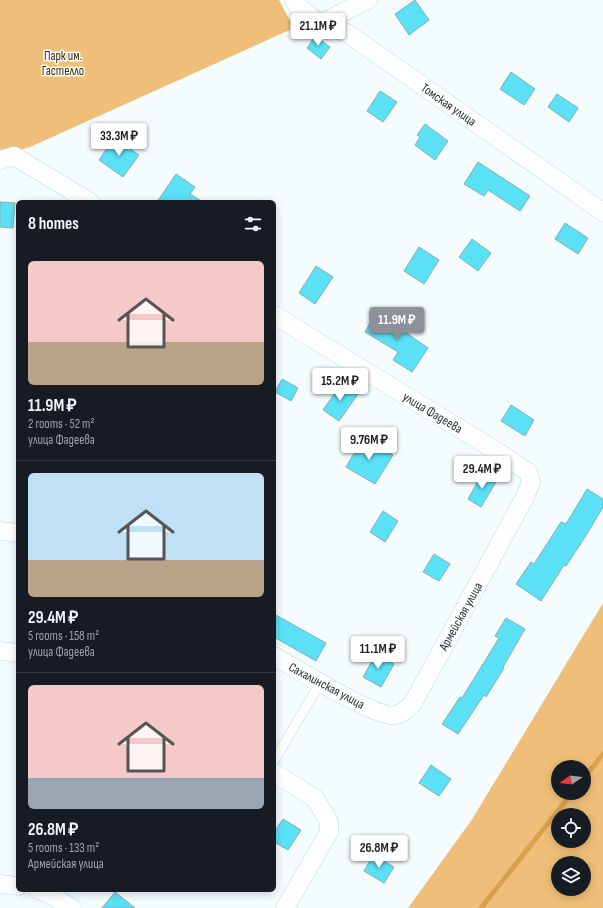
<!DOCTYPE html>
<meta charset="utf-8">
<style>
body{margin:0;font-family:"Sofia Sans Condensed",sans-serif;background:#242831;color:#f1f3f6;height:100vh;display:flex;flex-direction:column;font-size:15px;white-space:nowrap}
*{box-sizing:border-box;margin:0}
p{font-size:13px;color:#9ea1a6}
.icon{flex:none;width:22px;height:22px;fill:none;stroke:currentColor;stroke-width:2;stroke-linecap:round;stroke-linejoin:round}
.map{position:relative;flex:1;overflow:hidden}
.sheet{position:absolute;left:16px;top:200px;width:260px;height:692px;display:flex;flex-direction:column;background:#171b24;border-radius:6px;box-shadow:0 2px 10px #0003}
.sheet>*{flex:none}
.needle{width:26px;rotate:256deg}
.tools{position:absolute;left:551px;top:760px;display:grid;gap:8px}
.tools a{display:grid;place-items:center;width:40px;height:40px;border-radius:50%;background:#171b24;box-shadow:0 2px 10px #0003;font-size:20px}
.price{position:absolute;translate:-50% -34px;padding:0 9px;border-radius:4px;background:#fff;color:#222;font-size:13px;line-height:26px;filter:drop-shadow(0 1px 2px #0008)}
.price::after{content:'';position:absolute;left:50%;top:24px;width:12px;height:9px;margin-left:-6px;background:inherit;clip-path:polygon(0 0,100% 0,50% 100%)}
.price.active{background:#8c9099;color:#fff}
ul{padding:0;list-style:none}
li{display:grid;align-content:center;gap:8px;height:212px;padding:0 12px}
li+li{border-top:1px solid #363941}
li span{display:grid;place-items:center;height:124px;border-radius:6px;color:#555}
li>.icon{margin-inline-start:auto}
span .icon{width:72px;height:72px;fill:#fffc;stroke-width:1}
li b{font-size:17px}
h2{display:flex;justify-content:space-between;align-items:center;height:48px;padding:0 12px;font-size:17px}
.map>svg:first-child{display:block}
.green{fill:#efbf79;fill-rule:evenodd}
.lines{fill:none;stroke-linecap:round;stroke-linejoin:round}
.stream{stroke:#d7a24f;stroke-width:5}
.building{fill:#5be1f6;stroke:#85aeb5}
.service-casing{stroke:#b2dce3;stroke-width:10}
.minor-casing{stroke:#b2dce3;stroke-width:19}
.service{stroke:#fff;stroke-width:9}
.minor{stroke:#fff;stroke-width:18}
.labels{text-anchor:middle;stroke-width:3;stroke-linejoin:round;paint-order:stroke}
.park-label{font-size:13px;fill:#3d2802;stroke:#fff}
.street-label{font-size:13px;fill:#213134;stroke:#fff}
</style>
<div class="map">
<svg width="603" height="908" viewBox="0 0 603 908">
<rect width="100%" height="100%" fill="#f4fcfe"/>
<path class="green" d="M 0,0 L 279,0 L 294,28 L 30,147 L 0,156 Z
M 603,603 L 603,908 L 408,908 L 471,821 ZM 558,767 L 584,767 L 584,793 L 558,793 ZM 558,815 L 584,815 L 584,841 L 558,841 ZM 558,863 L 584,863 L 584,889 L 558,889 Z"/>
<g class="lines">
<path class="stream" d="M 584,778 L 603,754
M 481,908 L 572,793"/>
</g>
<path class="building" d="M 415,0 L 429,20 L 409,35 L 395,14 Z
M 315,36 L 330,47 L 321,59 L 307,48 Z
M 511,72 L 535,89 L 524,105 L 500,89 Z
M 380,91 L 397,102 L 383,122 L 367,111 Z
M 557,94 L 578,108 L 569,122 L 548,107 Z
M 425,124 L 448,141 L 435,160 L 415,145 L 420,137 L 417,135 Z
M 114,138 L 139,155 L 123,177 L 99,160 Z
M 478,162 L 530,196 L 520,211 L 488,190 L 484,196 L 464,184 Z
M 176,174 L 195,187 L 190,194 L 203,202 L 157,202 Z
M 0,202 L 15,203 L 13,228 L 0,227 Z
M 565,223 L 588,238 L 578,254 L 555,239 Z
M 472,239 L 491,253 L 478,271 L 459,257 Z
M 419,247 L 439,260 L 424,284 L 404,271 Z
M 316,266 L 333,277 L 315,304 L 299,293 Z
M 377,311 L 396,323 L 395,325 L 428,348 L 412,372 L 393,360 L 398,352 L 365,332 Z
M 282,379 L 298,388 L 291,401 L 275,392 Z
M 342,383 L 358,394 L 339,421 L 323,410 Z
M 511,405 L 534,420 L 525,436 L 501,421 Z
M 363,438 L 393,455 L 375,484 L 346,467 Z
M 482,474 L 496,482 L 481,507 L 468,499 Z
M 587,489 L 603,499 L 603,507 L 585,537 L 566,566 L 564,565 L 541,601 L 516,584 L 531,562 L 534,564 L 561,522 L 566,524 Z
M 383,511 L 398,521 L 385,542 L 370,532 Z
M 434,554 L 450,564 L 439,581 L 423,572 Z
M 274,614 L 326,643 L 316,661 L 274,637 Z
M 506,618 L 525,629 L 503,667 L 504,668 L 486,697 L 484,695 L 458,734 L 442,724 L 460,697 L 462,698 L 499,638 L 495,636 Z
M 376,654 L 394,664 L 381,687 L 363,677 Z
M 431,765 L 451,779 L 439,796 L 419,783 Z
M 283,819 L 301,830 L 288,850 L 274,842 L 274,832 Z
M 373,855 L 394,867 L 384,883 L 364,871 Z
M 115,892 L 135,908 L 102,908 Z"/>
<g class="lines">
<g class="service-casing">
<path id="service" d="M 274,761 L 320,683"/>
</g>
<g class="minor-casing">
<path id="minor" d="M 294,0 L 297,5 L 319,24 L 347,33 L 603,212
M 319,24 L 368,0
M 0,160 L 14,156 L 90,202
M 274,315 L 498,452 L 528,472 L 531,482 L 525,497 L 413,703 C 408,708 403,714 395,715 C 378,719 293,667 274,656
M 0,531 L 18,533
M 0,651 L 18,653
M 274,773 L 315,798 L 329,822 L 329,832 L 285,908
M 0,884 L 18,886
M 38,890 L 47,893 L 72,908"/>
</g>
<use href="#service" class="service"/>
<use href="#minor" class="minor"/>
</g>
<g class="labels">
<g class="park-label">
<text x="63" y="60">Парк им.<tspan x="63" dy="15">Гастелло</tspan></text>
</g>
<g class="street-label">
<text transform="translate(449 104) rotate(35)" y="5">Томская улица</text>
<text transform="translate(433 412) rotate(31)" y="5">улица Фадеева</text>
<text transform="translate(460 616) rotate(-61)" y="5">Армейская улица</text>
<text transform="translate(327 685) rotate(28)" y="5">Сахалинская улица</text>
</g>
</g>
</svg>
<div class="tools">
<a><svg class="needle" viewBox="-14 -14 28 28"><path d="M0-13l5 13h-10z" fill="#e53935"/><path d="M0 13l5-13h-10z" fill="#9ea1a6"/></svg></a>
<a><svg class="icon" aria-label="locate" viewBox="0 0 24 24"><circle cx="12" cy="12" r="6"/><path d="M12 2v4M12 18v4M2 12h4M18 12h4"/></svg></a>
<a><svg class="icon" aria-label="layers" viewBox="0 0 24 24"><path d="M12 4l9 5-9 5-9-5zM3 14l9 5 9-5"/></svg></a>
</div>
<b class="price" style="left:318px;top:47px">21.1M ₽</b>
<b class="price" style="left:119px;top:157px">33.3M ₽</b>
<b class="price active" style="left:397px;top:341px">11.9M ₽</b>
<b class="price" style="left:340px;top:402px">15.2M ₽</b>
<b class="price" style="left:369px;top:461px">9.76M ₽</b>
<b class="price" style="left:482px;top:490px">29.4M ₽</b>
<b class="price" style="left:378px;top:670px">11.1M ₽</b>
<b class="price" style="left:379px;top:869px">26.8M ₽</b>
<section class="sheet">
<h2>8 homes<svg class="icon" aria-label="filters" viewBox="0 0 24 24"><path d="M4 7h16M4 17h16"/><circle cx="9" cy="7" r="2"/><circle cx="15" cy="17" r="2"/></svg></h2>
<ul>
<li><span style="background:linear-gradient(#f6c9c9 65%,#b9a48a 0)"><svg class="icon" aria-label="home" viewBox="0 0 24 24"><path d="M3 11l9-7 9 7M6 9v11h12V9"/></svg></span><div><b>11.9M ₽</b><p>2 rooms · 52 m²</p><p>улица Фадеева</p></div></li>
<li><span style="background:linear-gradient(#bfe0f5 70%,#b9a48a 0)"><svg class="icon" aria-label="home" viewBox="0 0 24 24"><path d="M3 11l9-7 9 7M6 9v11h12V9"/></svg></span><div><b>29.4M ₽</b><p>5 rooms · 158 m²</p><p>улица Фадеева</p></div></li>
<li><span style="background:linear-gradient(#f6c9c9 75%,#9aa5b1 0)"><svg class="icon" aria-label="home" viewBox="0 0 24 24"><path d="M3 11l9-7 9 7M6 9v11h12V9"/></svg></span><div><b>26.8M ₽</b><p>5 rooms · 133 m²</p><p>Армейская улица</p></div></li>
</ul>
</section>
</div>
